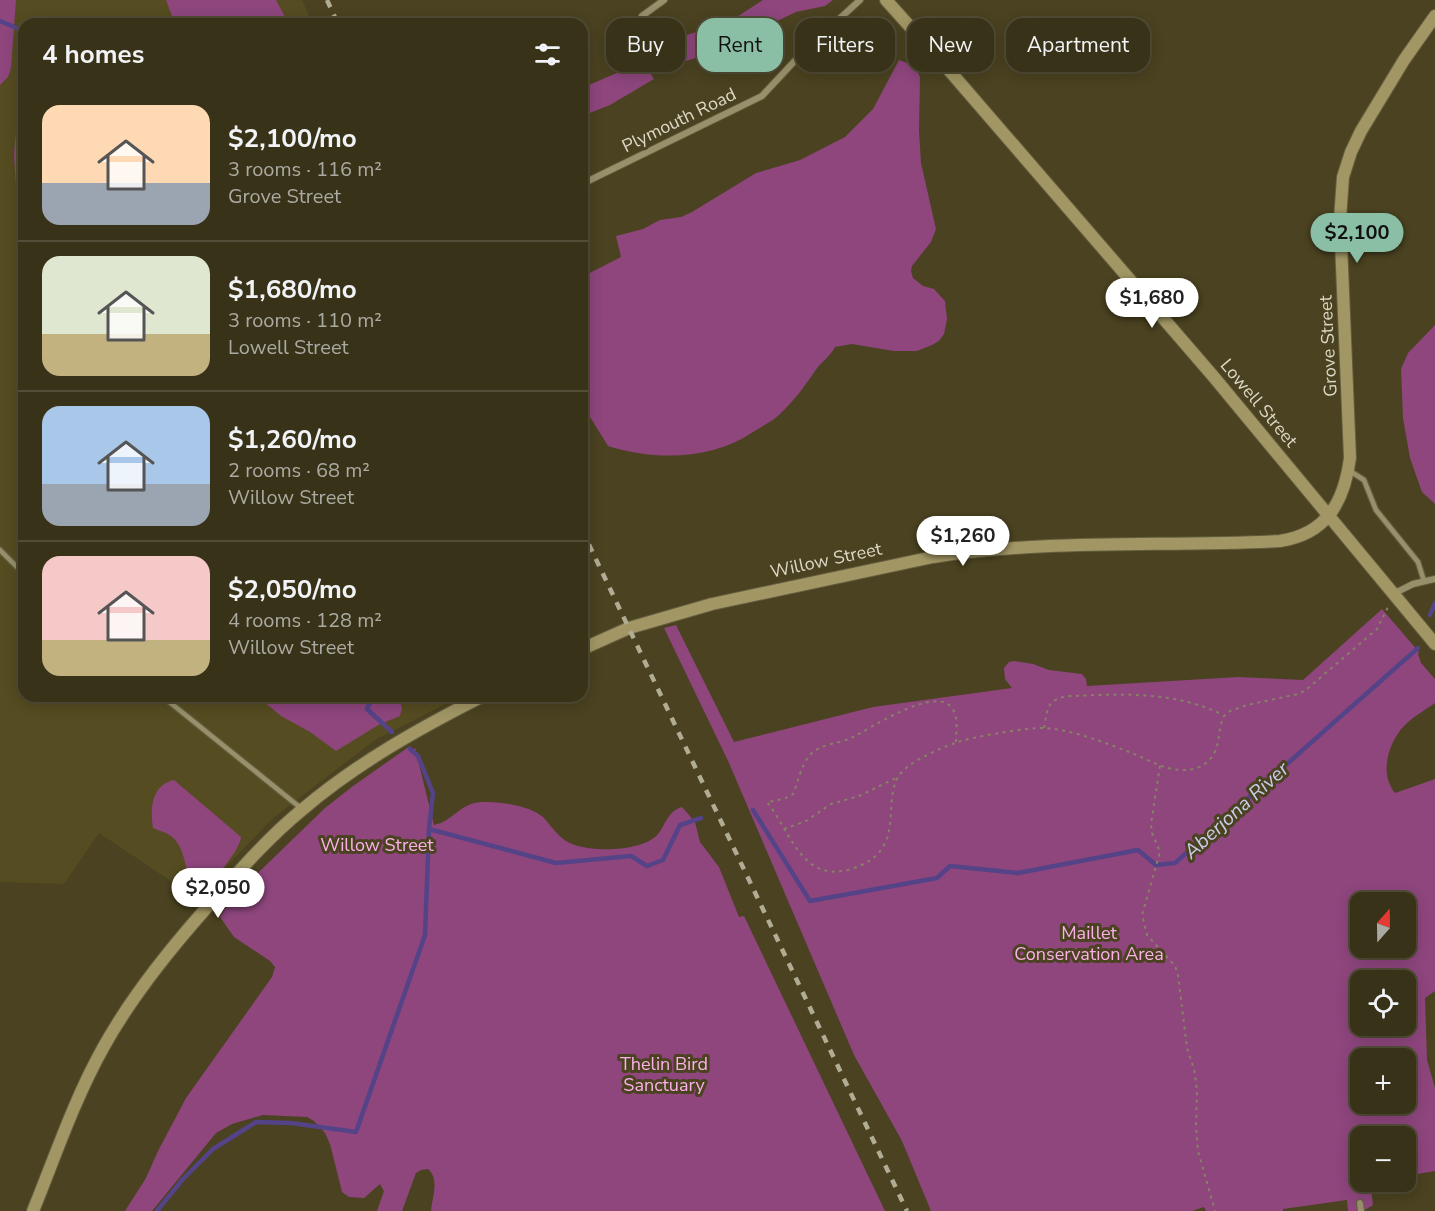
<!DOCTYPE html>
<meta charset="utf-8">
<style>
body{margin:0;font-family:"Nunito Sans",sans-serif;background:#433e25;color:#f1f3f6;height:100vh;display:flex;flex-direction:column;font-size:22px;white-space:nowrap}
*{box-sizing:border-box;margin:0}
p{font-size:20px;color:#abaaa2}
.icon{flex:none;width:33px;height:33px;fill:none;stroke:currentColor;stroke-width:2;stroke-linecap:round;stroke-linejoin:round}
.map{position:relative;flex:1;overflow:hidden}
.details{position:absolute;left:18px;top:18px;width:570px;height:684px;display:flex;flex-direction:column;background:#383218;border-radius:18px;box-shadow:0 3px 15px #0003,0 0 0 2px #524d37}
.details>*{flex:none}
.top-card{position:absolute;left:606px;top:18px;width:570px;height:54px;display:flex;gap:12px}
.needle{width:39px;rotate:20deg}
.controls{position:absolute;left:1350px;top:892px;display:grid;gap:12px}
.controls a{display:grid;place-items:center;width:66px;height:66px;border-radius:12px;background:#383218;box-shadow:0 3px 15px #0003,0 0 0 2px #524d37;font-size:30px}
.price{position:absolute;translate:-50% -51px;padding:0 14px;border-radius:21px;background:#fff;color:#222;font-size:20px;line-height:39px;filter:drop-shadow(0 2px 3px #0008)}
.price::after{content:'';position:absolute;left:50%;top:36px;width:18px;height:14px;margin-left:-9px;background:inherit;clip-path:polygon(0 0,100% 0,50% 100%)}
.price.selected{background:#8abfa5;color:#111}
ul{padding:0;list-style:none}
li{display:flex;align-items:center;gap:18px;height:150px;padding:0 24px}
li+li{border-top:2px solid #524d37}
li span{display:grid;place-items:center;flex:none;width:168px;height:120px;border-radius:18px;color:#555}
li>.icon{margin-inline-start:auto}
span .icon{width:72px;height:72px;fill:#fffc;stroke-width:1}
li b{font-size:26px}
h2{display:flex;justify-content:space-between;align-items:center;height:72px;padding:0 24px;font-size:26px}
.pill{padding:0 21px;border-radius:18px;background:#383218;box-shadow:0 3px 15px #0003,0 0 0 2px #524d37;font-size:21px;line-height:54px}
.pill.selected{background:#8abfa5;color:#111}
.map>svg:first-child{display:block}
.built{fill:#554c21}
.green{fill:#8e467d;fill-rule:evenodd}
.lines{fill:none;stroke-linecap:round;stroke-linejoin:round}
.stream{stroke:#554387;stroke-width:4.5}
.service-casing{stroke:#645e3f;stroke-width:7}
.minor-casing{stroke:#645e3f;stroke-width:8}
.secondary-casing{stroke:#645e3f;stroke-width:14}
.path{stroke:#878165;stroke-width:2;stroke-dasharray:3 4.5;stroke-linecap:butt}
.service{stroke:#98906b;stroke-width:4.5}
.minor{stroke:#98906b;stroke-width:6}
.secondary{stroke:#a19664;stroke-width:12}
.rail{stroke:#b1ac94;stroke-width:4.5;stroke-dasharray:8 8;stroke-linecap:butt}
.labels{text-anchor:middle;stroke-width:6;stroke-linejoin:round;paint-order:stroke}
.street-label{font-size:18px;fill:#dcd8c5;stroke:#4a4220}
.park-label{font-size:18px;fill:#fcb0e8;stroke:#4a4220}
.water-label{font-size:20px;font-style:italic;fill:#c8cde8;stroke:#4a4220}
</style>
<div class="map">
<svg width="1435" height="1211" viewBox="0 0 1435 1211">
<rect width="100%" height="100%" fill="#4a4220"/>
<path class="built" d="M 0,0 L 302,0 L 313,24 L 24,24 L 24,696 L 461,696 L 375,740 L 272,819 L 196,898 L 99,833 L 64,884 L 0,882 Z"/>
<path class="green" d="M 0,0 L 16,0 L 11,68 L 8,77 L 0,85 Z
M 166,0 L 276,0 L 289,24 L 175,24 Z
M 763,0 L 833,0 L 825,6 L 796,12 L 708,54 L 686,61 L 684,52 L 677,45 L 683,36 L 729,22 Z
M 24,46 L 24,217 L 17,202 L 14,154 L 16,132 L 16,90 Z
M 641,59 L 654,79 L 610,105 L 582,116 L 582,88 L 626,69 Z
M 899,60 L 915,66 L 920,77 L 919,131 L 921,163 L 936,229 L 931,242 L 912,266 L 911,271 L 913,278 L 923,286 L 934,289 L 945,301 L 947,319 L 944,334 L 939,341 L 932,345 L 917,351 L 894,351 L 852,344 L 835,347 C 830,357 821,362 815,371 C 805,386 793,402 780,414 C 772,422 762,426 753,432 C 712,460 655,461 608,446 L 582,404 L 582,277 L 621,257 L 616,236 L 643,229 L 660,220 L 681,217 L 692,212 L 756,173 L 800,160 L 845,137 L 873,109 Z
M 1435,325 L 1435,504 L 1422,492 L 1410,458 L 1403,418 L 1401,369 L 1408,353 Z
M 1382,609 L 1419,652 L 1418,654 L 1421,663 L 1435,679 L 1435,703 C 1425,710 1413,717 1404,726 C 1388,743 1379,774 1395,793 L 1435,779 L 1435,991 L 1425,998 L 1427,1060 L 1435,1088 L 1435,1171 L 1406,1176 L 1406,1137 L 1360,1137 L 1360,1182 L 1370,1182 L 1373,1205 L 1363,1211 L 1348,1211 L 1347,1200 L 1283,1209 L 1283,1211 L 1206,1211 L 1204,1207 L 1192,1211 L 931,1211 L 902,1141 L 854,1055 L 729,763 L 664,628 L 676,625 L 734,742 L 873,707 L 1012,688 L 1005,679 L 1004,668 L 1009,662 L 1014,661 L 1033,664 L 1049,670 L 1082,674 L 1086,679 L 1087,686 L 1238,677 L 1303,680 ZM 1360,903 L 1406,903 L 1406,948 L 1360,948 ZM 1360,981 L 1406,981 L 1406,1026 L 1360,1026 ZM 1360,1059 L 1406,1059 L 1406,1104 L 1360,1104 Z
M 257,696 L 398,696 L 402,708 L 400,716 L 380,724 L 336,751 L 310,732 L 281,716 Z
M 410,746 L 412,750 L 415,748 L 434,825 C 454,821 459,803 482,802 C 499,801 532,806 544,818 C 550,825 558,836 566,841 C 582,851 616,851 634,846 C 642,845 653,840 658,834 C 666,824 668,811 682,807 L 695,822 L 700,842 L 719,867 L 739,917 L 744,916 L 885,1211 L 431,1211 C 432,1197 440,1180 428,1169 L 421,1170 L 416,1173 L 402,1211 L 377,1211 L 384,1191 L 380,1184 L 364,1198 L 349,1197 L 342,1192 L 330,1144 L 325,1133 L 314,1121 L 307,1117 L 263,1115 L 232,1124 L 216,1133 L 152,1211 L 125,1211 L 146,1178 L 158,1151 L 186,1098 L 272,977 L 275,967 L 270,961 L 234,937 L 220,917 L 231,899 L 325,808 L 353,786 Z
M 174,780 L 241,837 C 241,848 214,882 203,886 C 180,879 190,851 171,836 C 166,832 159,831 153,828 C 150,810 151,785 174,780 Z"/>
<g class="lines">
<path class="stream" d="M 0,21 L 24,31
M 1430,615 L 1435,603
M 373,696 L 367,709 L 392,732
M 753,810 L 810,901 L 937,878 L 950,866 L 1018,873 L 1138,850 L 1156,865 L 1175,863 L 1418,648
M 429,829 L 556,863 L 631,856 L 647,866 L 663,860 L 680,825 L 701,818
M 157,1211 L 183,1179 L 213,1149 L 256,1122 L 291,1123 L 356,1132 L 425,935 L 429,829 L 433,793 L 418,756 L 410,749"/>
<g class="service-casing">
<path id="service" d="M 1350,471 L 1364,480 L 1376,510 L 1418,562 L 1424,581
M 0,550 L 24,574
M 162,696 L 302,809"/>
</g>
<g class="minor-casing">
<path id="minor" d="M 642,16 L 664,0
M 582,184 L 762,96 L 803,52 L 860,0
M 1395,593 L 1413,584 L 1435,579
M 1360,1203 L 1361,1211"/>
</g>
<g class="secondary-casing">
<path id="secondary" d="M 886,0 L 948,69 L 1213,376 L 1435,644
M 582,649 L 629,628 L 712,604 L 933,557 C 1047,539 1165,547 1280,541 C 1326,534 1344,503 1350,458 L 1340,219 L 1343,177 L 1351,152 L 1361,131 L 1404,60 L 1435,16
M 33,1211 C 55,1157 74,1100 103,1048 C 130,999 165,955 202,913 C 234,877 265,840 303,809 C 357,763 420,728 483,696"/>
</g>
<path class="path" d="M 1044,728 C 1048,708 1046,699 1070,696 C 1123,694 1175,691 1223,715
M 956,742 C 956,730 959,716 951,707 C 933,686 870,729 851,738 C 838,744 818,744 809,756 C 801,766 798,782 793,794 L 784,799 L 767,802 C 792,834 803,886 854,868 C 868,863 879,856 885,843 C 895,822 887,797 898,777 C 907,762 939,749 955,743 C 970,737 1030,727 1045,728 C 1074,730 1105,743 1132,753 C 1149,760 1164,770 1183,770 C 1194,770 1204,767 1211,758 C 1221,746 1217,730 1224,716 L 1230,711 L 1247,705 L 1298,694 L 1306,690 L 1377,629 L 1388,607
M 1160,766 L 1151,824 L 1152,833 L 1160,852 L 1142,915 L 1147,935 L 1175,966 L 1178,975 L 1187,1048 L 1194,1069 L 1197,1090 L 1196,1127 L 1198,1151 L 1215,1211
M 784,829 L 806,821 L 831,804 L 859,796 L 898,777"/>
<use href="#service" class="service"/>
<use href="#minor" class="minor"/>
<use href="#secondary" class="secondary"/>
<path class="rail" d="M 327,0 L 338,24
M 582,530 L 907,1211"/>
</g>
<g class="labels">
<g class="street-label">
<text transform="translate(679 120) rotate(-26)" y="6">Plymouth Road</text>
<text transform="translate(1328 346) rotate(-93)" y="6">Grove Street</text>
<text transform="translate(1259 403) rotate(50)" y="6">Lowell Street</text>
<text transform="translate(826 560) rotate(-12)" y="6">Willow Street</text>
</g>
<g class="park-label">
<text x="377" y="851">Willow Street</text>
<text x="1089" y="939">Maillet<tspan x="1089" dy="21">Conservation Area</tspan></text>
<text x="664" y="1070">Thelin Bird<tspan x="664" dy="21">Sanctuary</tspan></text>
</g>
<g class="water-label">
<text transform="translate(1236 810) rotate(-42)" y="7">Aberjona River</text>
</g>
</g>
</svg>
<div class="controls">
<a><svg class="needle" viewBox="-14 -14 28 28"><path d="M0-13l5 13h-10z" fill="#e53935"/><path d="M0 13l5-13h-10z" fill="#abaaa2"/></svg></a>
<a><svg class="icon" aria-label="locate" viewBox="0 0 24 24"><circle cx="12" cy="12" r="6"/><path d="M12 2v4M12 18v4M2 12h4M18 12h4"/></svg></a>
<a>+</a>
<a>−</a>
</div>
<b class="price selected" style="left:1357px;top:264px">$2,100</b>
<b class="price" style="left:1152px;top:329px">$1,680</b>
<b class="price" style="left:963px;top:567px">$1,260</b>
<b class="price" style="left:218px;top:919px">$2,050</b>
<div class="top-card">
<a class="pill">Buy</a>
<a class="pill selected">Rent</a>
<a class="pill">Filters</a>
<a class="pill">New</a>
<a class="pill">Apartment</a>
</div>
<section class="details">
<h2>4 homes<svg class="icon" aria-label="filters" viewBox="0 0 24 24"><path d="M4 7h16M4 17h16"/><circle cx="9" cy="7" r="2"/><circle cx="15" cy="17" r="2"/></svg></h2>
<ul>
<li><span style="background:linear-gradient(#ffd9b3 65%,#9aa5b1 0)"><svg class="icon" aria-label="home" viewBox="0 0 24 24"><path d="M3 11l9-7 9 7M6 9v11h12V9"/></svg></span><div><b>$2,100/mo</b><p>3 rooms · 116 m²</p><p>Grove Street</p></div></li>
<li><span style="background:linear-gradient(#dfe7d0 65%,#c2b280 0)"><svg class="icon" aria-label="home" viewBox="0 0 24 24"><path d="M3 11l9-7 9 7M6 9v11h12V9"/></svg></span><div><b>$1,680/mo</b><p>3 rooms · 110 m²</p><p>Lowell Street</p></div></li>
<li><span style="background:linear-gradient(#a9c7e8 65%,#9aa5b1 0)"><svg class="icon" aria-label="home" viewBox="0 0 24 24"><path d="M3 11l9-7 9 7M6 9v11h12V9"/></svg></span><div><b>$1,260/mo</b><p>2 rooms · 68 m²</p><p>Willow Street</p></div></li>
<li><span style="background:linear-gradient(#f6c9c9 70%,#c2b280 0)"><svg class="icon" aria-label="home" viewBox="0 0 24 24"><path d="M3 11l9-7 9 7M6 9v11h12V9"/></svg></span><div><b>$2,050/mo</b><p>4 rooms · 128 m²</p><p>Willow Street</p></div></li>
</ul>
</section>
</div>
